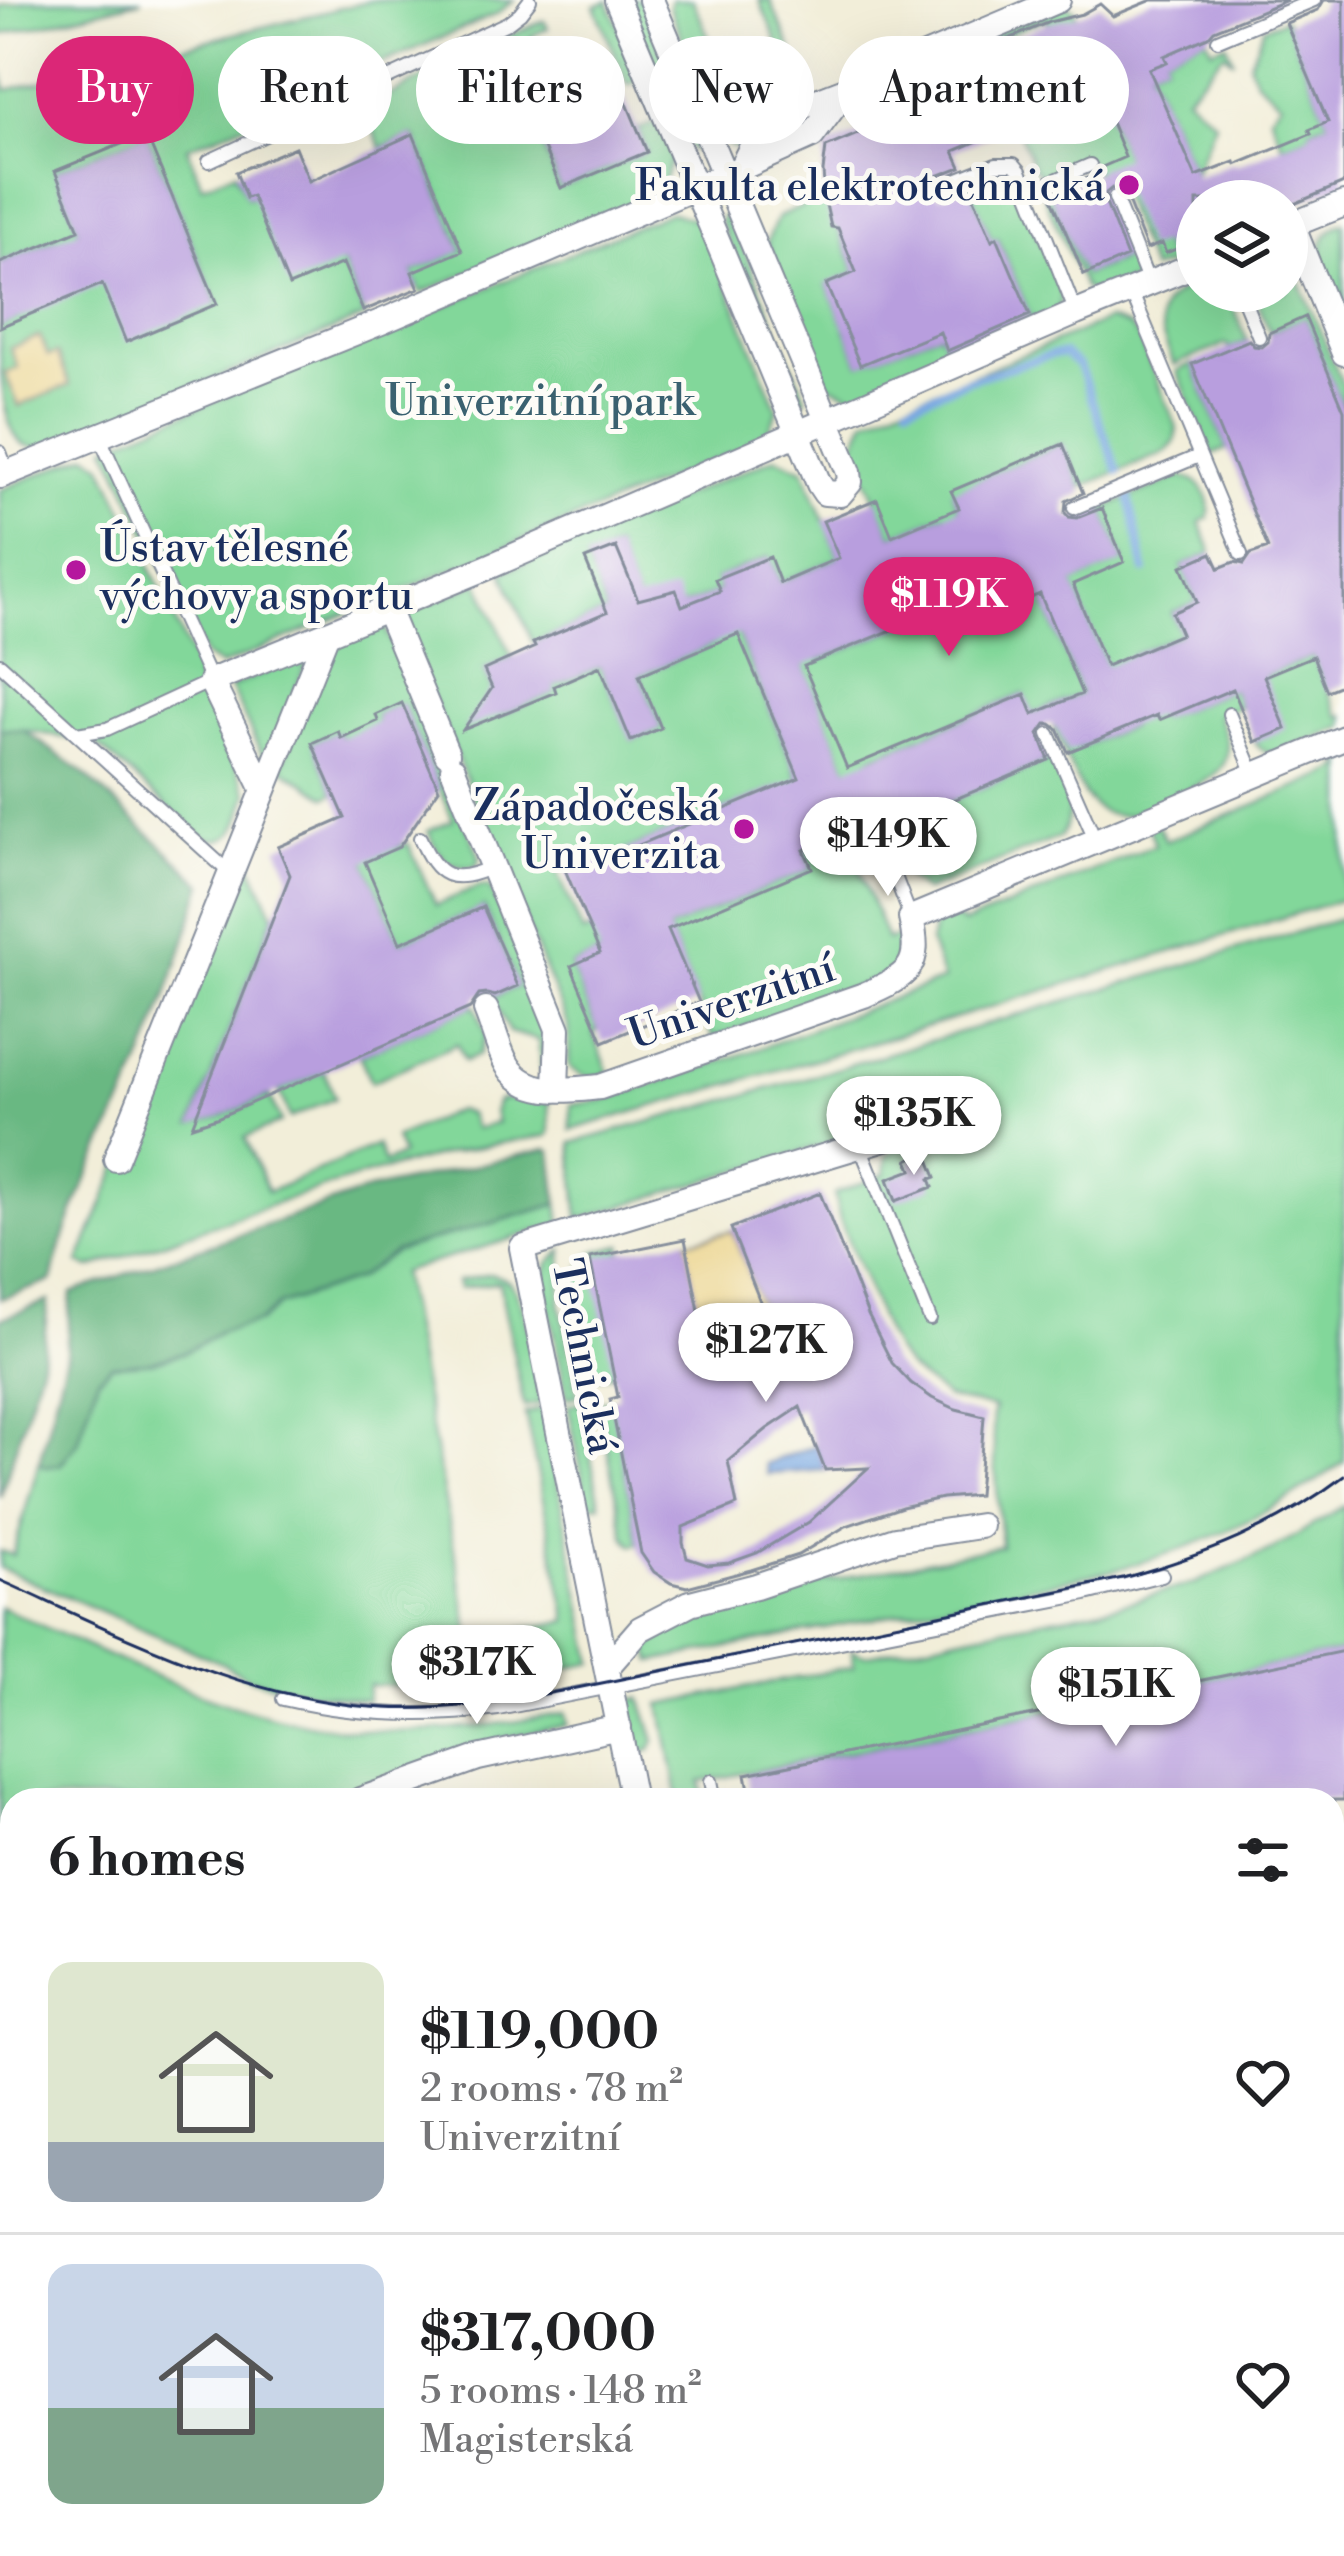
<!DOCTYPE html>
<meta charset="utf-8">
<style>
body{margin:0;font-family:"Libre Bodoni",serif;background:#f6f6f6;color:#202124;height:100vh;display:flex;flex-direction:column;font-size:45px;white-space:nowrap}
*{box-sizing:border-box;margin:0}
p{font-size:39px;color:#757577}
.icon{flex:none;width:66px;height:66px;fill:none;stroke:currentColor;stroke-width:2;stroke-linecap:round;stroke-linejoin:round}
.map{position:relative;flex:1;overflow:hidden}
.drawer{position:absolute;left:0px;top:1788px;width:1344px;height:768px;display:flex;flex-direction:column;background:#fff;border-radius:36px 36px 0 0;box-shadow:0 12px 48px #0002}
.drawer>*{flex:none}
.banner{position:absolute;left:36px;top:36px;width:1272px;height:108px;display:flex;gap:24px}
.buttons{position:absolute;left:1176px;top:180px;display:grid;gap:24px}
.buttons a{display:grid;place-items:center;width:132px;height:132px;border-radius:50%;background:#fff;box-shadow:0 12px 48px #0002;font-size:60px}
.price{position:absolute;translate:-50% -102px;padding:0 27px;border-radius:42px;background:#fff;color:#222;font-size:39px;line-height:78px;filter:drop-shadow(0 3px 6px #0008)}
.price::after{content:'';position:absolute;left:50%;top:72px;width:36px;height:27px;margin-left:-18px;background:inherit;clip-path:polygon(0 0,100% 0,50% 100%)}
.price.on{background:#db2777;color:#fff}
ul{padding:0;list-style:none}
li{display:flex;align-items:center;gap:36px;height:300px;padding:0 48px}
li+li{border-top:3px solid #e0e0e0}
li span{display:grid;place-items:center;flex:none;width:336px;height:240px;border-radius:24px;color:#555}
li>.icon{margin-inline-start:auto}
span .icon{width:144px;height:144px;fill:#fffc;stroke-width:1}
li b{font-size:51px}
h2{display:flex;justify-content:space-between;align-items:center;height:144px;padding:0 48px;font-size:51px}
.pill{padding:0 42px;border-radius:54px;background:#fff;box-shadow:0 12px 48px #0002;font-size:42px;line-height:108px}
.pill.on{background:#db2777;color:#fff}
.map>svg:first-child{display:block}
.green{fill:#82d79a;stroke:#4e837c;stroke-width:3}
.forest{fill:#69b882;stroke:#427470;stroke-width:3}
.sand{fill:#eeda9e;stroke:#84847e;stroke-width:3}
.water{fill:#79a8e2;stroke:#4a6ca0;stroke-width:3}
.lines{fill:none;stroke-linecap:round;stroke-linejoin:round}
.stream{stroke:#79a8e2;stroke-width:8}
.building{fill:#b89ede;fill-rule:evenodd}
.lane-casing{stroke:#868e9c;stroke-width:16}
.street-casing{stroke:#868e9c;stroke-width:28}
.lane{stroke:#fff;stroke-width:12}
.street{stroke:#fff;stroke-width:24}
.tram{stroke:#1b2f5e;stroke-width:3}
.poi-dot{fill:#b5179e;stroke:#fdfcf7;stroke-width:4.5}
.labels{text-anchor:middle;stroke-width:10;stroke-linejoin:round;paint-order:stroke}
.poi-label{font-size:42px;fill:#1b2f5e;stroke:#fdfcf7;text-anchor:end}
.park-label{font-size:42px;fill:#3a6170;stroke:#fdfcf7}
.street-label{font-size:42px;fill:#1b2f5e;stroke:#fdfcf7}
</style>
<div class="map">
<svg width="1344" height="2556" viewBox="0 0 1344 2556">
<rect width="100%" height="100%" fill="#fdfcf7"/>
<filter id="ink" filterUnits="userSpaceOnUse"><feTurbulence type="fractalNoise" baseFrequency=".00833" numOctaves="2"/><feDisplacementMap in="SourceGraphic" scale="24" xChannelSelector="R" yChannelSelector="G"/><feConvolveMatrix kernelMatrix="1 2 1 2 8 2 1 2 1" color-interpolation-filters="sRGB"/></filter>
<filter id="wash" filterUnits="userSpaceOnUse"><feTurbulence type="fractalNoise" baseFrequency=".004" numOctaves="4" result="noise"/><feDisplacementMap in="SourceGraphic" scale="48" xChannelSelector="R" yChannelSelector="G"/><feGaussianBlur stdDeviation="2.7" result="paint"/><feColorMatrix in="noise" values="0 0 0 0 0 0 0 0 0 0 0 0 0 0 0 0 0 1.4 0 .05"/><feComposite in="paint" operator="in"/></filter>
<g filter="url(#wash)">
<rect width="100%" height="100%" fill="#f2eed9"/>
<path class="green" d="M 31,0 L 142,0 L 0,35 L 0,6 Z
M 373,0 L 514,0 L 497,14 L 373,67 L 352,73 L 340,45 L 272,71 L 285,108 L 187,147 L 202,186 L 235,172 L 247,198 L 305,173 L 365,317 L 42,449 C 36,447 29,447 23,444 C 0,428 0,357 0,327 L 100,279 L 217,303 L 146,134 L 56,171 L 81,235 L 52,241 L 0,263 L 0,66 L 7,90 Z
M 625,0 L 642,0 L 701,146 L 698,149 L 691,150 Z
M 671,0 L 693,0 L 745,124 L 763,117 L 743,151 L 726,144 L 669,7 Z
M 759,0 L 770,0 L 812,97 L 803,101 Z
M 608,1 L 641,80 L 628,85 L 595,6 Z
M 1064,4 L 1074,9 L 1081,26 L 1061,51 L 1046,18 L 919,71 L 924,88 L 900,98 L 901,102 L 869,115 L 862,101 L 868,86 Z
M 1285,19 L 1328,122 L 1310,129 L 1311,134 L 1283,146 L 1270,115 L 1281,102 L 1256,80 L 1249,64 L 1264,27 Z
M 544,21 L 548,28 L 531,36 L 550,82 L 567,75 L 570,82 L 524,102 L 560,188 L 647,152 L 638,130 L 658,121 L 673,156 L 659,192 L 421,293 L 412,272 L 462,250 L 414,135 L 381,148 L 365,112 L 373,104 L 489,44 Z
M 1207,37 L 1212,49 L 1226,43 L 1234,61 L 1224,53 L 1186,96 L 1215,122 L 1194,173 L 1149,69 L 1166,62 L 1164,56 Z
M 1098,90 L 1166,253 L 1169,265 L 1151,270 L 1120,195 L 1108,199 L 1089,160 L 1047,176 L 1036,171 L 1033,167 L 1016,125 Z
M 997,170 L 1004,171 L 1015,181 L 1060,289 L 1061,300 L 1057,311 L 858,397 L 827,384 L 767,242 L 778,217 L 825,197 L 856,272 L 827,285 L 860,364 L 940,332 L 949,353 L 1031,318 L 998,238 L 992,240 L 967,181 Z
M 1048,189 L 1084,275 L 1132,256 L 1139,277 L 1098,296 L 1084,288 L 1045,199 Z
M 670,212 L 701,221 L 778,410 L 765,439 L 221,666 L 204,656 L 107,446 Z
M 729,215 L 806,398 L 801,402 L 797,402 L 720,221 L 722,216 Z
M 1344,222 L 1344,321 C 1331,289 1299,241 1344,222 Z
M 1287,266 L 1297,276 L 1344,388 L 1344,410 L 1305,318 L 1270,332 L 1253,291 L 1287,291 Z
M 1197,284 L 1197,291 L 1228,291 L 1247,341 L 1229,349 L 1226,344 L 1174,365 C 1157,322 1147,303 1197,284 Z
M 1108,320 L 1129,327 L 1139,338 L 1176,425 C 1179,438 1174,446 1164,453 L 1081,487 L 1062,444 L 952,492 L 969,532 L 956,537 L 945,514 L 892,536 L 853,448 L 866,419 Z
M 1192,364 L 1227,449 L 1211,455 L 1177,371 Z
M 88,454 L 103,465 L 199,674 L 196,676 L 248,794 C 239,820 238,848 202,837 L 95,743 L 24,730 L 0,729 L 0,490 Z
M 776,457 L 804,469 L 839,558 L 786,580 L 782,586 L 769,557 L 716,579 L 720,591 L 646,621 L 615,547 L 586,560 L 607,612 L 533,643 L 503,572 Z
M 1181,476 C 1200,479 1214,498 1208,518 L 1200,522 L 1212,553 L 1182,566 L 1197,602 L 1172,613 L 1181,634 L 1132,655 L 1138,670 L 1112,682 L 1072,584 L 1124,561 L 1102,509 Z
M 479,582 L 512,657 L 484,670 L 502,714 L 555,692 L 553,686 L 600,666 L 632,740 L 661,728 L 639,675 L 713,644 L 709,632 L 733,623 L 802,786 L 808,785 L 812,795 L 786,806 L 777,788 L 601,861 L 596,851 L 556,868 L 583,933 L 622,918 L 629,934 L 666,919 L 670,928 L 811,869 L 796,829 L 807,825 L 816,845 L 866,825 L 871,839 L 851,848 L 887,940 L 908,932 C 912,954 902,966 884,977 L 713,1038 L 666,925 L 571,966 L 598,1030 L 593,1033 L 609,1073 C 592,1079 583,1079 569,1066 L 569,1027 L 398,616 Z
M 982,593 L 992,614 L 1040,594 L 1082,694 L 1033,714 L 1024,694 L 872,757 L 852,780 L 782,616 L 820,660 Z
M 383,623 L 480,858 L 476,866 C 449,872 438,854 428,831 L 453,820 L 402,704 L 376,715 L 379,723 L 342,740 L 338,732 L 313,743 L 334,793 L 327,797 L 281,768 L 332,644 Z
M 310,653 L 267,766 L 230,687 Z
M 1313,656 L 1339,716 L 1344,715 L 1344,727 L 1279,753 C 1268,754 1261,752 1255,742 L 1264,676 Z
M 1233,689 L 1240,706 L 1218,716 C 1223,731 1231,745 1225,761 C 1218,782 1149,810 1127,815 C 1117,817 1108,815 1099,810 C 1080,799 1064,750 1054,728 L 1065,723 L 1077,748 L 1130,727 L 1149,695 L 1159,719 Z
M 1344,747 L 1344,899 L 892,1037 L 571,1130 L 571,1105 L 604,1100 L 758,1049 L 943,980 L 930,943 L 935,920 L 948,914 L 964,924 L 1155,845 L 1149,827 L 1157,824 L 1166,841 L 1334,772 L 1342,767 L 1336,750 Z
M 1052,759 C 1064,787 1078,808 1060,837 L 925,891 C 891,871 889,841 876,806 L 889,801 L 899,822 Z
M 408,843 L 436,905 L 480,886 L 490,887 L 552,1031 L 550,1075 L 541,1071 L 538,1040 L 509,1032 L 492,998 L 518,986 L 484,907 L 400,943 L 364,860 L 394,845 L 397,848 Z
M 246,854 L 274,915 L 192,1125 L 219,1117 L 269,1096 L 281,1122 L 245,1138 L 268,1192 L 377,1145 L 384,1163 L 402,1155 L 395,1138 L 457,1110 L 469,1114 L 475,1129 L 497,1123 L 494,1111 L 498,1101 L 505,1099 L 549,1102 L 550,1133 L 547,1136 C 389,1156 240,1217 90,1268 L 79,1263 Z
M 1344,918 L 1344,1462 C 1268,1517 1202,1546 1111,1571 L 653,1662 L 648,1649 C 676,1622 718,1608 754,1596 L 1001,1546 L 992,1416 L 994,1408 L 947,1398 L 908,1368 L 894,1350 L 883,1328 L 840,1220 L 834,1194 L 885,1174 L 887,1155 L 896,1148 L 918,1141 L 912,1118 L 579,1219 L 572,1143 L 789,1083 Z
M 475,1005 L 486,1035 L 479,1054 L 465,1061 L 457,1044 L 371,1082 L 360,1056 Z
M 324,1071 L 335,1098 L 290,1118 L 279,1091 Z
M 558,1204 L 561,1224 L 401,1272 L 471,1637 L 568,1621 L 525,1413 L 543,1409 L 594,1663 C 518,1677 446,1690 369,1685 L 367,1701 C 320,1693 262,1690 222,1663 L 0,1568 L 0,1551 L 13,1555 L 39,1462 L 46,1467 L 88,1407 L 98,1378 L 112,1365 L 152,1362 L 185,1352 L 220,1332 L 259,1322 L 279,1305 L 357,1279 L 395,1251 Z
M 622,1245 L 613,1374 L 593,1378 C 586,1352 563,1270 593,1253 C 600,1249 613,1247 622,1245 Z
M 563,1250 L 560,1302 L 578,1396 L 567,1398 L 544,1278 L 549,1263 Z
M 489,1274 C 500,1276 508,1279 514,1288 C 529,1311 536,1374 541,1403 L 524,1406 L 499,1282 L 459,1288 L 457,1281 Z
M 611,1399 L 639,1543 L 633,1545 L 625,1537 L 598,1402 Z
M 580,1402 L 600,1504 L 592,1505 L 587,1501 L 568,1405 Z
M 1344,1506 L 1344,1651 L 701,1782 L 704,1800 L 679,1800 L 661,1705 L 854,1666 L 852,1650 L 863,1655 L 873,1654 L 1118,1605 L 1195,1583 L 1274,1549 Z
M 0,1607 C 107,1654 219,1715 337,1728 C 414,1737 490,1727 566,1713 L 568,1725 L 501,1739 L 395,1774 L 339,1800 L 12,1800 L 12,2248 L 0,2273 Z
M 641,1698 L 655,1741 L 651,1750 L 637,1754 L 626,1701 Z
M 0,2442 L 12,2447 L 12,2544 L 571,2544 L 573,2556 L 0,2556 Z
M 631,2544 L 719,2544 L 721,2556 L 633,2556 Z"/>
<path class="forest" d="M 0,729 L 24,730 L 83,773 L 203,884 C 186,936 170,990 150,1042 C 120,1119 68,1200 52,1281 L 0,1299 Z
M 547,1149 L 552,1152 L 558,1204 L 395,1251 L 357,1279 L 279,1305 L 259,1322 L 220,1332 L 185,1352 L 152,1362 L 112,1365 L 98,1378 L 78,1442 L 60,1465 L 46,1467 L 39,1462 L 66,1356 L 71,1293 L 369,1190 Z
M 48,1301 L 42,1362 L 0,1498 L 0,1319 Z"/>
<path class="sand" d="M 40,336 L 48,356 L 57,353 L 70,385 L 19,406 L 5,373 L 18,368 L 10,348 Z
M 732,1231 L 772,1334 L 707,1352 L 685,1242 Z"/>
<path class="water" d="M 816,1445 L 825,1470 L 767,1474 L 765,1464 Z"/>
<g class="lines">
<path class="stream" d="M 908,405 L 966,381 L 1051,355 L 1064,354 L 1079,366 L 1118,471
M 1129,497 L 1145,571"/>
</g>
<g id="blocks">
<path class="building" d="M 1152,0 L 1287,0 L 1214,30 L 1208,37 L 1164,56 L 1167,62 L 1149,69 L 1196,177 L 1235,162 L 1236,165 L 1311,134 L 1309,130 L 1328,122 L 1286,23 L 1318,10 L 1324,0 L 1344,0 L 1344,183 L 1287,207 L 1287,201 L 1197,201 L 1197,241 L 1166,253 L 1162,243 L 1147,249 L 1125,194 L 1120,189 L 1112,188 L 1106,193 L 1105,201 L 1127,257 L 1084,275 L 1050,194 L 1094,175 L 1100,168 L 1125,157 L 1098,90 L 954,151 L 961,167 L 937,176 L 931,183 L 934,193 L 941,196 L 969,186 L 992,240 L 997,237 L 1030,315 L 947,351 L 940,332 L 860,365 L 826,284 L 856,272 L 838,228 L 831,227 L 825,200 L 823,171 L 826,147 L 906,114 L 899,99 L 924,88 L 920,76 L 1049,22 L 1082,14 L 1100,4 L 1113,16 Z
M 341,45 L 352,73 L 282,100 L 271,71 Z
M 611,65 L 647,152 L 561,188 L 524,101 Z
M 146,134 L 217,304 L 126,342 L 102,284 L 0,327 L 0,263 L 79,230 L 55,171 Z
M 413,134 L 462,251 L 412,272 L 419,288 L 363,311 L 343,263 L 289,286 L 252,196 L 246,198 L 236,172 L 295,147 L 309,181 Z
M 1305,317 L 1344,410 L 1344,684 L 1327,691 L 1313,656 L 1264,676 L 1286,729 L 1255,742 L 1233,689 L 1159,720 L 1157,715 L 1068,752 L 1058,729 L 1051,724 L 1046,724 L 1039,734 L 1049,760 L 898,823 L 895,814 L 884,818 L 877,805 L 866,805 L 861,814 L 864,825 L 804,850 L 812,868 L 668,929 L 699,1002 L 603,1042 L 571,966 L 600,953 L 563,865 L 597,851 L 601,861 L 799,778 L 738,634 L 639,675 L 661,728 L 631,741 L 600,666 L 554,686 L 556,692 L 463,730 L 492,688 L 484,670 L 535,647 L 533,643 L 607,612 L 585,559 L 616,547 L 638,600 L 676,590 L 682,606 L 720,591 L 715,579 L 770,557 L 780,583 L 839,558 L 823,521 L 877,499 L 892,536 L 959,508 L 951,491 L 1063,444 L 1083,493 L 1066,501 L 1065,513 L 1069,517 L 1077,518 L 1102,508 L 1124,562 L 1073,584 L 1106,666 L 1181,634 L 1172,613 L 1197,602 L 1182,566 L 1212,553 L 1219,568 L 1234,562 L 1244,564 L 1251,554 L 1268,548 L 1192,364 L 1249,340 L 1254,346 L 1262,347 L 1268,342 L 1269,333 ZM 982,593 L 991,615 L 1040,594 L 1082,694 L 1033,714 L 1025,694 L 847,768 L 804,666 Z
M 402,703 L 439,789 L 399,847 L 365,862 L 400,943 L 483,907 L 518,986 L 495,996 L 487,994 L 479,995 L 470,1008 L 219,1117 L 192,1126 L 290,875 L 278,847 L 345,818 L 312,743 L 338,731 L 341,738 L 378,721 L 376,715 Z
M 926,1152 L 936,1177 L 930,1179 L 933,1187 L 896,1201 L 888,1179 L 912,1170 L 908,1160 Z
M 820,1193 L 868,1315 L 892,1363 L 911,1383 L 932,1398 L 956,1409 L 984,1416 L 978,1495 L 942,1498 L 902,1507 L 846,1526 L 798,1555 L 751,1570 L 687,1587 L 671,1583 L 654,1572 L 641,1553 L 610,1399 L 618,1397 L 590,1258 L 685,1239 L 702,1326 L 765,1314 L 731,1228 ZM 800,1407 L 825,1470 L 868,1468 L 809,1522 L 757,1553 L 729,1563 L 708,1565 L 687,1558 L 683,1543 L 683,1527 L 737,1505 L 728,1461 L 767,1429 Z
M 1344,1651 L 1344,1800 L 751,1800 L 746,1774 Z"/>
</g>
</g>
<g filter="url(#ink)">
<use href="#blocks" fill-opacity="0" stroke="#868e9c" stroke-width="3"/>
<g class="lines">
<g class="lane-casing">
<path id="lane" d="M 1218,40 L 1314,0
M 209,161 L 507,23 L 520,13 L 530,0
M 941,186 L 996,164 L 1014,164 L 1020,171 L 1076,313
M 1028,192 L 1090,165
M 1115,198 L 1149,283
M 1131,291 L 1241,554
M 1240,291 L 1259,337
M 0,452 L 8,473
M 1074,508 L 1199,456
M 0,664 L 231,874
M 1229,714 L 1254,774
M 77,734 L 107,729 L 211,681 L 100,438
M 1049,734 L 1096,841
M 871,814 L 911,918
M 420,838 C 437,878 452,885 492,867
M 860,1146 L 930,1319
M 283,1699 C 356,1716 425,1718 498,1709 L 1086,1594 L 1162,1575
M 711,1781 L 715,1800
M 1332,2032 L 1344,2029
M 1332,2084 L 1344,2081
M 1332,2518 L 1344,2515
M 587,2544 L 589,2556
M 1182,2556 L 1193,2545 L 1199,2544"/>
</g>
<g class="street-casing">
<path id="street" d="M 617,0 L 819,484 L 825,493 L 840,494 L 850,482 L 849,472 L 651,0
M 741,168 L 765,121 L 845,90
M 1292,225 L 1344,353
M 1287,227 L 1344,204
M 0,476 L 381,322 L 741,168 L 812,136 L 847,89 L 1058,0
M 387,609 L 447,754
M 453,769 L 558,1029 L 556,1090
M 264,790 L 211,681 L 486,568 L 1076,313 L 1197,264
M 486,1010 C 493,1026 499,1052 508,1066 C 527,1097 569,1090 600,1087 L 864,995 C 909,975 922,968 911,918 L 1344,738
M 116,1159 L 327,633
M 607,1667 L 640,1629 L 690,1603 L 756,1586 L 895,1539 L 980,1526
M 360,1800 L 478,1758 L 619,1727
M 633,1800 L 522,1248 L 915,1129
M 0,2298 L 12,2273
M 0,2428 L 12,2433
M 778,2544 L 781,2556"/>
</g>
<use href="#lane" class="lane"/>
<use href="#street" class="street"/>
<path class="tram" d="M 0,1580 C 122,1635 247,1701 384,1708 C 445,1711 507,1701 567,1690 L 1123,1578 C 1203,1556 1277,1527 1344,1476"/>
</g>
</g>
<g class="poi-dot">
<circle cx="1129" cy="185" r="12"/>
<circle cx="76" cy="570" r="12"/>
<circle cx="744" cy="829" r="12"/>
</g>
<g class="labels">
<g class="poi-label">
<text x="1105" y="200">Fakulta elektrotechnická</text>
<text x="100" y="561" text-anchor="start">Ústav tělesné<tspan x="100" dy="48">výchovy a sportu</tspan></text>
<text x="720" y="820">Západočeská<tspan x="720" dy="48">Univerzita</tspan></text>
</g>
<g class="park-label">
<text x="540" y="415">Univerzitní park</text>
</g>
<g class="street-label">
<text transform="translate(731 1000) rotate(-19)" y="15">Univerzitní</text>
<text transform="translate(586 1356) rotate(79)" y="15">Technická</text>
</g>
</g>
</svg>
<div class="buttons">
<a><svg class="icon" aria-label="layers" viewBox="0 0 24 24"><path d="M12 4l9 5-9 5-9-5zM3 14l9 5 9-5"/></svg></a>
</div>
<b class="price on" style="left:949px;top:659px">$119K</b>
<b class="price" style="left:888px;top:899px">$149K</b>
<b class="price" style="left:914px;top:1178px">$135K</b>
<b class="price" style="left:766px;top:1405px">$127K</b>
<b class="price" style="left:477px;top:1727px">$317K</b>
<b class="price" style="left:1116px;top:1749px">$151K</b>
<div class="banner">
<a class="pill on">Buy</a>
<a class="pill">Rent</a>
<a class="pill">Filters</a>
<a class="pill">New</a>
<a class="pill">Apartment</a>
</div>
<section class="drawer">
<h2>6 homes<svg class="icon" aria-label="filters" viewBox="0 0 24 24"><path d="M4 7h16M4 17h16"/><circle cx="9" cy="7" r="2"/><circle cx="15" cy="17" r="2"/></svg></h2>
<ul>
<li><span style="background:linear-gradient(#dfe7d0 75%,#9aa5b1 0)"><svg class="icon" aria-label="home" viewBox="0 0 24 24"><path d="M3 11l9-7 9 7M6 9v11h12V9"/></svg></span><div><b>$119,000</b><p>2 rooms · 78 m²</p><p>Univerzitní</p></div><svg class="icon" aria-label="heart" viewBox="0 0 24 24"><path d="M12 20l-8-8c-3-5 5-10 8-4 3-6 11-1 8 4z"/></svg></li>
<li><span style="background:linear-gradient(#c9d6e8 60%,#7fa58c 0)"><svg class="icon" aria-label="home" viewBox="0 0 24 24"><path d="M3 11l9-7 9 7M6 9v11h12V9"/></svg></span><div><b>$317,000</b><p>5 rooms · 148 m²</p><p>Magisterská</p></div><svg class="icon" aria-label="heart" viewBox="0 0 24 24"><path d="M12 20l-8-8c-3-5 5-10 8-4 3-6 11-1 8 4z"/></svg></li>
</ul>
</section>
</div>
